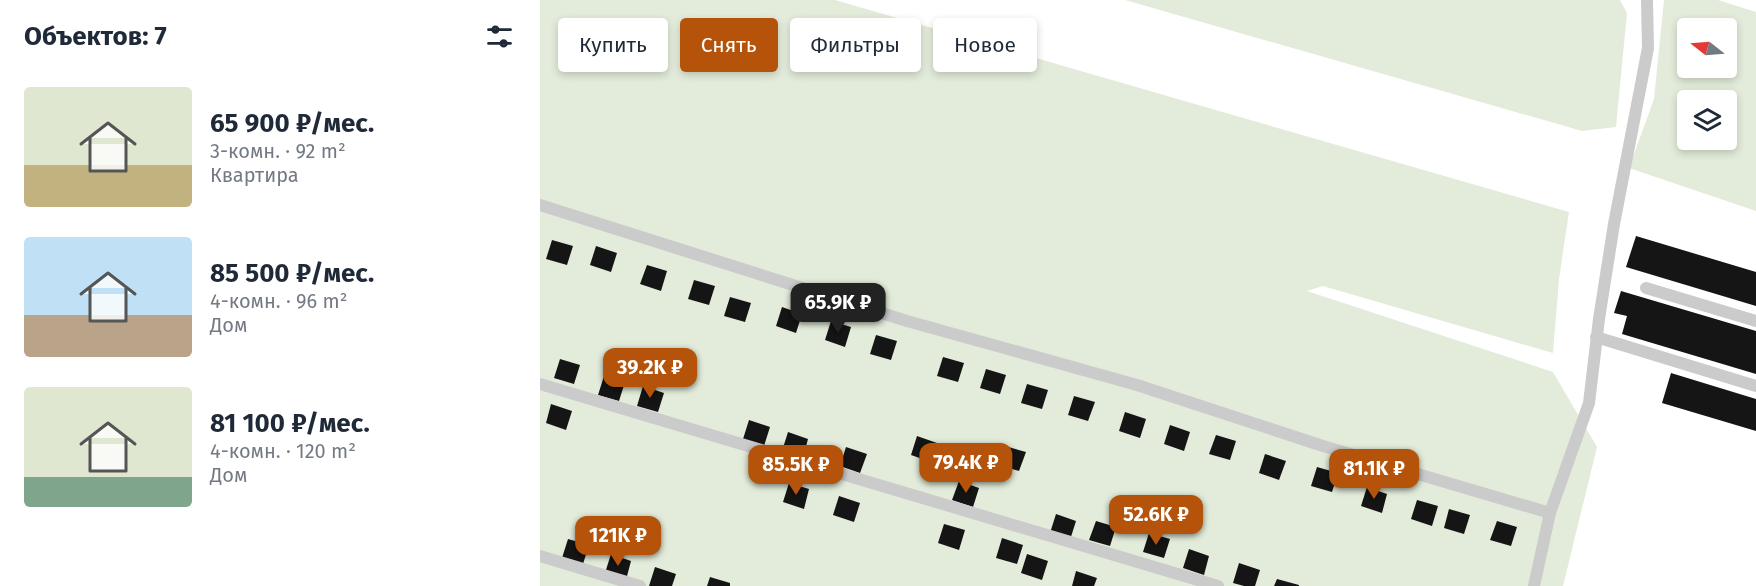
<!DOCTYPE html>
<html lang="ru">
<meta charset="utf-8">
<style>
body{margin:0;font-family:"Fira Sans",sans-serif;background:#f2f2f3;color:#1f2937;height:100vh;display:flex;flex-direction:column;font-size:22px;white-space:nowrap}
*{box-sizing:border-box;margin:0}
p{font-size:20px;color:#747a83}
.icon{flex:none;width:33px;height:33px;fill:none;stroke:currentColor;stroke-width:2;stroke-linecap:round;stroke-linejoin:round}
.map{position:relative;flex:1;overflow:hidden}
.sheet{display:flex;flex-direction:column;background:#fff;width:540px}
.sheet>*{flex:none}
.guide{position:absolute;left:18px;top:18px;width:570px;height:54px;display:flex;gap:12px}
.needle{width:39px;rotate:287deg}
.controls{position:absolute;left:1137px;top:18px;display:grid;gap:12px}
.controls a{display:grid;place-items:center;width:60px;height:60px;border-radius:6px;background:#fff;box-shadow:0 3px 9px #0003;font-size:30px}
.price{position:absolute;translate:-50% -51px;padding:0 14px;border-radius:12px;background:#b45309;color:#fff;font-size:20px;line-height:39px;filter:drop-shadow(0 2px 3px #0008)}
.price::after{content:'';position:absolute;left:50%;top:36px;width:18px;height:14px;margin-left:-9px;background:inherit;clip-path:polygon(0 0,100% 0,50% 100%)}
.price.on{background:#222;color:#fff}
ul{padding:0;list-style:none}
li{display:flex;align-items:center;gap:18px;height:150px;padding:0 24px}
li span{display:grid;place-items:center;flex:none;width:168px;height:120px;border-radius:6px;color:#555}
li>.icon{margin-inline-start:auto}
span .icon{width:72px;height:72px;fill:#fffc;stroke-width:1}
li b{font-size:26px}
h2{display:flex;justify-content:space-between;align-items:center;height:72px;padding:0 24px;font-size:26px}
.chip{padding:0 21px;border-radius:6px;background:#fff;box-shadow:0 3px 9px #0003;font-size:21px;line-height:54px}
.chip.on{background:#b45309;color:#fff}
main{display:flex;flex:1;min-height:0}
.map>svg:first-child{display:block}
.green{fill:#e3ecda;fill-rule:evenodd}
.building{fill:#151515}
.lines{fill:none;stroke-linecap:round;stroke-linejoin:round}
.service{stroke:#cbcbcb;stroke-width:12}
</style>
<main>
<section class="sheet">
<h2>Объектов: 7<svg class="icon" aria-label="filters" viewBox="0 0 24 24"><path d="M4 7h16M4 17h16"/><circle cx="9" cy="7" r="2"/><circle cx="15" cy="17" r="2"/></svg></h2>
<ul>
<li><span style="background:linear-gradient(#dfe7d0 65%,#c2b280 0)"><svg class="icon" aria-label="home" viewBox="0 0 24 24"><path d="M3 11l9-7 9 7M6 9v11h12V9"/></svg></span><div><b>65 900 ₽/мес.</b><p>3-комн. · 92 m²</p><p>Квартира</p></div></li>
<li><span style="background:linear-gradient(#bfe0f5 65%,#b9a48a 0)"><svg class="icon" aria-label="home" viewBox="0 0 24 24"><path d="M3 11l9-7 9 7M6 9v11h12V9"/></svg></span><div><b>85 500 ₽/мес.</b><p>4-комн. · 96 m²</p><p>Дом</p></div></li>
<li><span style="background:linear-gradient(#dfe7d0 75%,#7fa58c 0)"><svg class="icon" aria-label="home" viewBox="0 0 24 24"><path d="M3 11l9-7 9 7M6 9v11h12V9"/></svg></span><div><b>81 100 ₽/мес.</b><p>4-комн. · 120 m²</p><p>Дом</p></div></li>
</ul>
</section>
<div class="map">
<svg width="1216" height="586" viewBox="0 0 1216 586">
<rect width="100%" height="100%" fill="#fff"/>
<path class="green" d="M 0,0 L 295,0 L 1029,212 L 1019,279 L 1013,353 L 783,286 L 767,291 L 1013,372 L 1057,447 L 1023,586 L 0,586 Z
M 585,0 L 1080,0 L 1087,13 L 1076,127 L 1042,131 Z
M 1124,0 L 1178,0 L 1216,12 L 1216,211 L 1089,168 L 1114,99 ZM 1148,28 L 1186,28 L 1186,68 L 1148,68 ZM 1148,100 L 1186,100 L 1186,140 L 1148,140 Z"/>
<path class="building" d="M 1096,236 L 1216,272 L 1216,306 L 1086,267 Z
M 12,240 L 33,246 L 27,265 L 6,259 Z
M 56,246 L 77,253 L 71,272 L 50,265 Z
M 107,265 L 127,271 L 121,291 L 100,284 Z
M 154,280 L 175,286 L 169,305 L 148,299 Z
M 1081,291 L 1216,331 L 1216,374 L 1082,334 L 1087,316 L 1074,313 Z
M 190,297 L 211,303 L 205,322 L 184,316 Z
M 242,307 L 262,314 L 256,333 L 236,326 Z
M 291,321 L 311,327 L 305,347 L 285,340 Z
M 336,335 L 357,341 L 351,360 L 330,354 Z
M 403,357 L 424,363 L 418,382 L 397,376 Z
M 20,359 L 40,365 L 34,384 L 14,378 Z
M 446,369 L 466,375 L 460,394 L 440,388 Z
M 1131,373 L 1216,399 L 1216,431 L 1122,403 Z
M 64,376 L 85,382 L 79,401 L 58,395 Z
M 487,384 L 508,390 L 502,409 L 481,403 Z
M 103,386 L 124,393 L 118,412 L 97,406 Z
M 534,396 L 555,402 L 548,421 L 528,415 Z
M 11,404 L 32,411 L 26,430 L 6,423 Z
M 585,412 L 606,419 L 600,438 L 579,431 Z
M 209,420 L 230,427 L 224,446 L 203,439 Z
M 630,425 L 650,432 L 644,451 L 624,444 Z
M 248,432 L 268,439 L 263,458 L 242,451 Z
M 676,435 L 696,441 L 690,460 L 669,454 Z
M 377,436 L 397,443 L 391,462 L 371,455 Z
M 465,446 L 486,452 L 479,471 L 459,465 Z
M 306,447 L 327,454 L 320,473 L 300,466 Z
M 725,454 L 746,461 L 739,480 L 719,473 Z
M 777,467 L 798,473 L 792,492 L 771,486 Z
M 419,481 L 439,488 L 433,507 L 412,500 Z
M 249,483 L 269,489 L 264,509 L 243,502 Z
M 827,487 L 847,494 L 842,513 L 821,506 Z
M 299,496 L 320,503 L 314,522 L 293,515 Z
M 877,500 L 898,506 L 892,526 L 871,519 Z
M 909,509 L 930,515 L 924,534 L 904,528 Z
M 516,514 L 536,521 L 530,540 L 510,533 Z
M 556,521 L 576,527 L 570,546 L 549,540 Z
M 957,521 L 977,527 L 971,546 L 950,540 Z
M 404,524 L 425,530 L 419,550 L 398,543 Z
M 609,533 L 630,539 L 624,558 L 603,552 Z
M 462,538 L 483,545 L 477,564 L 456,558 Z
M 28,539 L 49,545 L 43,564 L 22,558 Z
M 649,549 L 669,556 L 664,575 L 643,568 Z
M 71,554 L 91,561 L 86,580 L 65,573 Z
M 487,554 L 508,561 L 502,580 L 481,573 Z
M 699,563 L 720,570 L 715,586 L 704,586 L 693,583 Z
M 115,567 L 136,574 L 132,586 L 109,586 Z
M 536,571 L 557,578 L 554,586 L 532,586 Z
M 170,577 L 190,583 L 190,586 L 167,586 Z
M 737,579 L 759,585 L 759,586 L 734,586 Z"/>
<g class="lines">
<path class="service" d="M 0,205 L 367,321 L 597,385 L 783,446 L 1010,513
M 1106,288 L 1216,321
M 1056,337 L 1216,386
M 0,384 L 678,586
M 0,556 L 100,586
M 994,586 L 1010,513 L 1049,403 L 1059,319 L 1074,224 L 1108,48 L 1107,0"/>
</g>
</svg>
<div class="controls">
<a><svg class="needle" viewBox="-14 -14 28 28"><path d="M0-13l5 13h-10z" fill="#e53935"/><path d="M0 13l5-13h-10z" fill="#747a83"/></svg></a>
<a><svg class="icon" aria-label="layers" viewBox="0 0 24 24"><path d="M12 4l9 5-9 5-9-5zM3 14l9 5 9-5"/></svg></a>
</div>
<b class="price on" style="left:298px;top:334px">65.9K ₽</b>
<b class="price" style="left:110px;top:399px">39.2K ₽</b>
<b class="price" style="left:426px;top:494px">79.4K ₽</b>
<b class="price" style="left:256px;top:496px">85.5K ₽</b>
<b class="price" style="left:834px;top:500px">81.1K ₽</b>
<b class="price" style="left:616px;top:546px">52.6K ₽</b>
<b class="price" style="left:78px;top:567px">121K ₽</b>
<div class="guide">
<a class="chip">Купить</a>
<a class="chip on">Снять</a>
<a class="chip">Фильтры</a>
<a class="chip">Новое</a>
</div>
</div>
</main>
